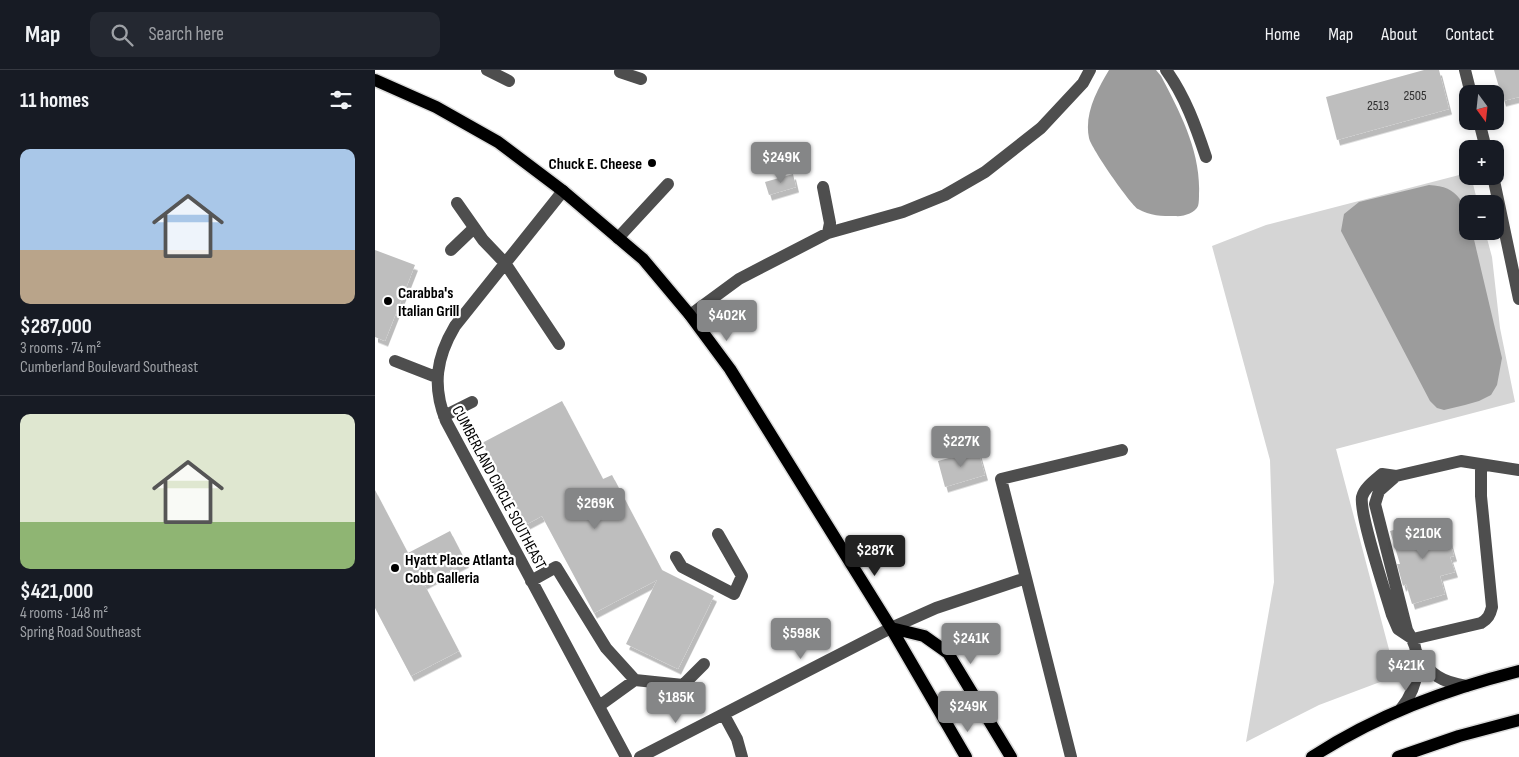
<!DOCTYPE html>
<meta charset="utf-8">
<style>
body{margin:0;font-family:"Sofia Sans Condensed",sans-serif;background:#242831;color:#f1f3f6;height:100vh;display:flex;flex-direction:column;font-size:19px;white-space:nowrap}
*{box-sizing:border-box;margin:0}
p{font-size:16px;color:#9ea1a6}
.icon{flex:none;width:28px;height:28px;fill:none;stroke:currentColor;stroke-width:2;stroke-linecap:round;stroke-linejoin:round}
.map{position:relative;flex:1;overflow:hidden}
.side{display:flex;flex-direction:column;background:#171b24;width:375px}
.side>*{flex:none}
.needle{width:32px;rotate:165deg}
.controls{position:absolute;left:1084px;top:15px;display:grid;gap:10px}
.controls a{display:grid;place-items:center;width:45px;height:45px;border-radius:10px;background:#171b24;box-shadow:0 2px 8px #0003;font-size:25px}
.price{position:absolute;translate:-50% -42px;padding:0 11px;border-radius:5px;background:#858687;color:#fff;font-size:16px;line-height:32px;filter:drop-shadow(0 1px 2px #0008)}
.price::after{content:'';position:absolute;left:50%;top:30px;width:15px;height:11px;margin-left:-8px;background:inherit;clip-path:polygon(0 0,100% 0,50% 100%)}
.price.current{background:#222;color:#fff}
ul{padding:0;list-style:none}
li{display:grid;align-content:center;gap:10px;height:265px;padding:0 20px}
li+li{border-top:1px solid #363941}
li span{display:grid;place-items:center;height:155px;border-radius:10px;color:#555}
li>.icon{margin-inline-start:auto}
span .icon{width:90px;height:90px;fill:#fffc;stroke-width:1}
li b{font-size:21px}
h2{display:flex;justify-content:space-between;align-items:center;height:60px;padding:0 20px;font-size:21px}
header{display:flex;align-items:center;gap:30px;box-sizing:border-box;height:70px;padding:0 25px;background:#171b24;border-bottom:1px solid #363941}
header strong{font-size:24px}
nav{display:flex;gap:28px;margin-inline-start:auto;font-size:18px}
.search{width:350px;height:45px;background:#242831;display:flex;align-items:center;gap:12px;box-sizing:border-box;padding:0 18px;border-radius:10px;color:#9ea1a6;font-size:19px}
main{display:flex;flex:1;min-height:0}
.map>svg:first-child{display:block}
.green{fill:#d5d5d5}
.water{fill:#9c9c9c}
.building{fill:#bebebe;filter:url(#shadow)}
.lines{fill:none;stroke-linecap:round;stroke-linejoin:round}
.major-casing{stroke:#dbdbdb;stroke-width:15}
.minor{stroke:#4e4e4e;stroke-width:12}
.major{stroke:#000;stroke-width:12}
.poi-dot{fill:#000;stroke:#fff;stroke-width:2}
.labels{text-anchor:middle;stroke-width:4.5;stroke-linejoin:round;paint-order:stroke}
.number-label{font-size:14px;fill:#303030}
.poi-label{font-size:16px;font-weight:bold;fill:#000;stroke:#fff;text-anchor:start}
.street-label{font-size:16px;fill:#000;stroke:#fff}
</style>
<header>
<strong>Map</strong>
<div class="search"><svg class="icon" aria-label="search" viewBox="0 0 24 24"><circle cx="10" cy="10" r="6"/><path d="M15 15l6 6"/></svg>Search here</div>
<nav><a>Home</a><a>Map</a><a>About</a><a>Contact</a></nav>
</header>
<main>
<section class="side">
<h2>11 homes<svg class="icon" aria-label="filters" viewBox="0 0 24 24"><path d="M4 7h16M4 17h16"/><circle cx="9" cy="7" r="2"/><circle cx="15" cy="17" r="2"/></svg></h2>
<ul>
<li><span style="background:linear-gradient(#a9c7e8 65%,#b9a48a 0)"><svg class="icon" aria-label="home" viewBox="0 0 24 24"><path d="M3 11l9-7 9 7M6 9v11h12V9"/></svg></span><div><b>$287,000</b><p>3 rooms · 74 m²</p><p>Cumberland Boulevard Southeast</p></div></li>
<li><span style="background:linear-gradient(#dfe7d0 70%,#8fb573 0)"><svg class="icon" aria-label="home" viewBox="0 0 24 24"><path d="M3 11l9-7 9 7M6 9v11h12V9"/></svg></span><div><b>$421,000</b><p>4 rooms · 148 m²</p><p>Spring Road Southeast</p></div></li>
</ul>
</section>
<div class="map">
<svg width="1144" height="687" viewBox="0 0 1144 687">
<defs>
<filter id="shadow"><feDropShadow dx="3" dy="5.5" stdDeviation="0" flood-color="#0004"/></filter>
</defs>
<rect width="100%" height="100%" fill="#fff"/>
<path class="green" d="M 1092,103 L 1092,106 L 1096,106 L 1103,134 L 1092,134 L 1092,161 L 1110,161 L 1117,187 L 1125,258 L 1140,332 L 961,379 L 1021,606 L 944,635 L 871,672 L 899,512 L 895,390 L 837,176 L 891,155 Z"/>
<path class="water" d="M 734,0 L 781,0 L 786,6 C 805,42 826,82 824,124 C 824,127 824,133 823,136 C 820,143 808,147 800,146 C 787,146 775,146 763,139 C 755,134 716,78 714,68 C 709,44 722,20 734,0 Z
M 1054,115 C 1084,116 1092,134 1092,161 L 1097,161 L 1127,288 L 1122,315 L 1116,325 L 1104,331 L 1090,335 L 1069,340 L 1062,338 L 1055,331 L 966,161 L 969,144 L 984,132 Z"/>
<path class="building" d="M 1049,0 L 1064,0 L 1074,39 L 962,70 L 951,27 Z
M 1119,0 L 1144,0 L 1144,27 L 1128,31 Z
M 418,104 L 421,117 L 394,125 L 390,112 Z
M 0,180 L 40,195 L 10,271 L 0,267 Z
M 187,331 L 228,409 L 237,405 L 287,500 L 339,526 L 303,599 L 251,574 L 282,510 L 219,543 L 167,446 L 150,455 L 107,373 Z
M 603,380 L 610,405 L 570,417 L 563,391 Z
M 0,420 L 33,483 L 75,461 L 91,492 L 49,514 L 84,581 L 36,606 L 0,538 Z
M 1053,450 L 1057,463 L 1071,458 L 1079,486 L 1075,487 L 1080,502 L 1065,506 L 1070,524 L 1037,534 L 1031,514 L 1028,516 L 1022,494 L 1025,494 L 1015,461 Z"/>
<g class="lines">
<g class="major-casing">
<path id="major" d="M 0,10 L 61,37 L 123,72 L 188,121 L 268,189 L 315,245 L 355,299 L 516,558 L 591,687
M 516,558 L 549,566 L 573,583 L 636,687
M 937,687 C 1002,645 1069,620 1144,601
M 1023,687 L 1084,666 L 1144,650"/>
</g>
<path class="minor" d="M 112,0 L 134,11
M 791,0 C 810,26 821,57 831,87
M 1090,0 L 1096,24
M 245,2 L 266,9
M 1104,51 L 1111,79
M 1118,106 L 1144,229
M 448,117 L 455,153 L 453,163
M 188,121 L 80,256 C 61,288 57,316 71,351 L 251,687
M 82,133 L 108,170 L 130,193 L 184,274
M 243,168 L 293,114
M 76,180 L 99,158
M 315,245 L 364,209 L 453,163 L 528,142 L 570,125 L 610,102 L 666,58 L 708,13 L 715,0
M 20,291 L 61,307
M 69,346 L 97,332
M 1106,395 L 1106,426 L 1117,537 C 1115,545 1113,549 1106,553 L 1038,569 L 1023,559 L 1017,545 C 1011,524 984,444 987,427 C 989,418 1000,410 1007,404 L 1021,406 L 1086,391 L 1144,400
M 1021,406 L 1004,421 L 1000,434 L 1032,560 C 1049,585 1044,616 1026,639
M 301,487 L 307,497 L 359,524 L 367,506 L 343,464
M 651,508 L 626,409 L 747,380
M 156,511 L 181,497 L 231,578 L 260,610 L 308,615 L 329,594
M 1043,584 C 1055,605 1067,612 1091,616
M 224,636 L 260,610
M 349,645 L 362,669 L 367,687
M 265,687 L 516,558 L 561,538 L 651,508 L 696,687"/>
<use href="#major" class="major"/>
</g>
<g class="poi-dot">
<circle cx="277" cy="93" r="5"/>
<circle cx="13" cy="231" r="5"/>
<circle cx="20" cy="498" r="5"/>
</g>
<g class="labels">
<g class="number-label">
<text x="1040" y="30">2505</text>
<text x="1003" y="40">2513</text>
</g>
<g class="poi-label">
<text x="267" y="99" text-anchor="end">Chuck E. Cheese</text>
<text x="23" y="228">Carabba's<tspan x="23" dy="18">Italian Grill</tspan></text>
<text x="30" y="495">Hyatt Place Atlanta<tspan x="30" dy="18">Cobb Galleria</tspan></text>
</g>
<g class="street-label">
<text transform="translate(125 417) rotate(62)" y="6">CUMBERLAND CIRCLE SOUTHEAST</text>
</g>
</g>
</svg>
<div class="controls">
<a><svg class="needle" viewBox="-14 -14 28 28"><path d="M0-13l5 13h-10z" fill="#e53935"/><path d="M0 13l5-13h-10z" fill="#9ea1a6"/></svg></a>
<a>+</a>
<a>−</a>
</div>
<b class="price" style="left:406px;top:114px">$249K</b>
<b class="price" style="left:352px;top:272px">$402K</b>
<b class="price" style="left:586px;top:398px">$227K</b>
<b class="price" style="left:220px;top:460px">$269K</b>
<b class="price" style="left:1048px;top:490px">$210K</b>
<b class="price current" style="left:500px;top:507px">$287K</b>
<b class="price" style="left:426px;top:590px">$598K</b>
<b class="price" style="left:596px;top:595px">$241K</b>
<b class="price" style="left:1031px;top:622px">$421K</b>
<b class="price" style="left:301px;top:654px">$185K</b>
<b class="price" style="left:593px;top:663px">$249K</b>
</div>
</main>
